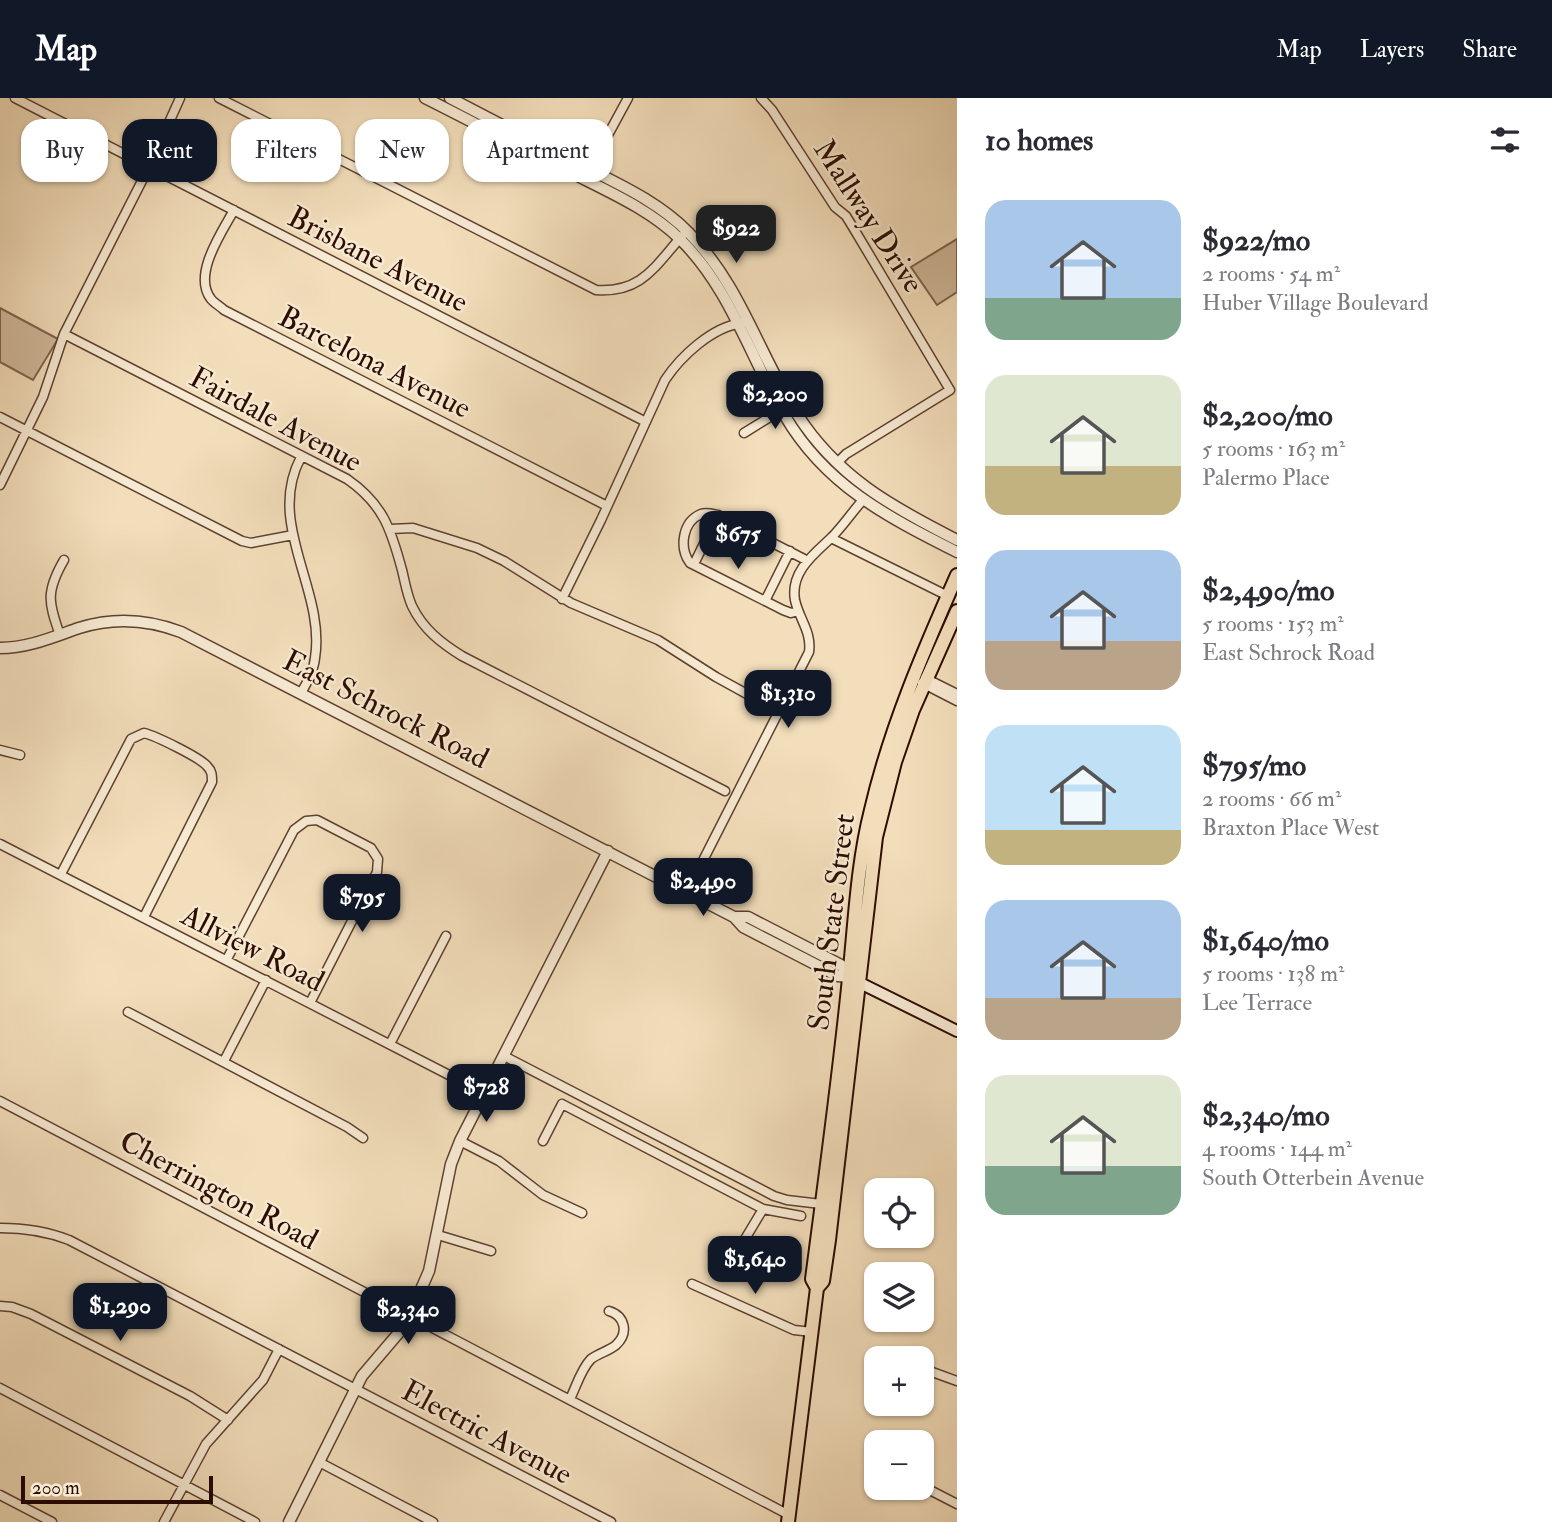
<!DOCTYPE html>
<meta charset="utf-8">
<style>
body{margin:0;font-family:"IM FELL Double Pica",serif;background:#f7f7f7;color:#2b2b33;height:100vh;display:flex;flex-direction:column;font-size:26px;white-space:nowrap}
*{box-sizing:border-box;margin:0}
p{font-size:23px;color:#7c7c81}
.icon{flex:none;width:38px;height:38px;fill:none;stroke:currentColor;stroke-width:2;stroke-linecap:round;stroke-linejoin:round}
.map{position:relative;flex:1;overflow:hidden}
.panel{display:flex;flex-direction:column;background:#fff;width:595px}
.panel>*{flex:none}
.top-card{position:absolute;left:21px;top:21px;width:665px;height:63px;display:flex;gap:14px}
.tools{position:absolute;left:864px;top:1080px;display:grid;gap:14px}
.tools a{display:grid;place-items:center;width:70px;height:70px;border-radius:14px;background:#fff;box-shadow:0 2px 5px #0004;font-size:35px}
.scale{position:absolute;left:21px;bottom:18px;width:192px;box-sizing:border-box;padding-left:7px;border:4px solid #2d0d01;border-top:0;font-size:19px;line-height:24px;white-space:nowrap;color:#2d0d01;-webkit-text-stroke:5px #f7ead3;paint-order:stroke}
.price{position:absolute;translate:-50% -60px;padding:0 16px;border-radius:14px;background:#111827;color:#fff;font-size:23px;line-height:46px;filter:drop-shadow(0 2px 4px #0008)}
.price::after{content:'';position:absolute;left:50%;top:42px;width:21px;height:16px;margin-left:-10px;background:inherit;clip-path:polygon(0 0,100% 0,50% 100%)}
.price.on{background:#222;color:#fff}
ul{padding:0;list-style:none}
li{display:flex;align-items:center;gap:21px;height:175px;padding:0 28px}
li span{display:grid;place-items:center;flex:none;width:196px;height:140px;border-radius:21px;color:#555}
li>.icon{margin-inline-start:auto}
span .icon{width:84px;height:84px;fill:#fffc;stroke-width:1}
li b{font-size:30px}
h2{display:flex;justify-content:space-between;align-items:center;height:84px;padding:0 28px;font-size:30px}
.tag{padding:0 24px;border-radius:21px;background:#fff;box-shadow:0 2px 5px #0004;font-size:24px;line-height:63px}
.tag.on{background:#111827;color:#fff}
header{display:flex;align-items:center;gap:42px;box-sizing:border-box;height:98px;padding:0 35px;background:#111827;color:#fff}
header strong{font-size:33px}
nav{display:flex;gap:38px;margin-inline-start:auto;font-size:24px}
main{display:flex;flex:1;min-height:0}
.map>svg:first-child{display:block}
.green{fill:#d1ba9b;stroke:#7f644e;stroke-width:2}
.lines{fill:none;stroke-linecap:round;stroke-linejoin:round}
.minor-casing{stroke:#5e4130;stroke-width:11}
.tertiary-casing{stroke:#5e4130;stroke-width:13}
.secondary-casing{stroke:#2d0d01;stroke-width:14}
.primary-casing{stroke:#2d0d01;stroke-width:16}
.minor{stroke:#f7ead3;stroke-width:8}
.tertiary{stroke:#f7ead3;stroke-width:10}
.secondary{stroke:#f7ead3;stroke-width:10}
.primary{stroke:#f3debb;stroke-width:12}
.labels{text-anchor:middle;stroke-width:5;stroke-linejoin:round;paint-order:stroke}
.street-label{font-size:30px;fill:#2d0d01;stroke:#f7ead3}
</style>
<header>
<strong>Map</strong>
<nav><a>Map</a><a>Layers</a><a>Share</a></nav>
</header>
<main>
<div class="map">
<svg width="957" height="1424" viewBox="0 0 957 1424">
<rect width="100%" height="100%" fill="#f3debb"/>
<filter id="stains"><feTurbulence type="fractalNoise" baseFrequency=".00286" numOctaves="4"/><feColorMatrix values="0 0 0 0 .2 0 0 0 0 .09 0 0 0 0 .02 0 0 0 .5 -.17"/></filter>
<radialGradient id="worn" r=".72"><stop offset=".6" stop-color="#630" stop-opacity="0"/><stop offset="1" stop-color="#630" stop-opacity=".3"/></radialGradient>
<path class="green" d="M 957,141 L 957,194 L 937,207 L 911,169 Z
M 0,210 L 58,241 L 33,282 L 0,264 Z"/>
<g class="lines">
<g class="minor-casing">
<path id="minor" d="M 15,0 L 646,324
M 219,0 L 596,192 C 642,195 655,168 682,138
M 761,0 L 772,12 L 835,109 L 846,118 L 854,131 L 950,292 L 846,356 L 837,365
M 584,81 L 628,0
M 234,112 C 222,134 192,177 211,201 C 214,205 220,208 224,212 L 607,408
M 64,236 L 347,381 C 383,406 391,431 402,472 C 405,484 407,497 412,508 C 423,531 441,545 462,558 L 725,693
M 0,319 L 242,443 L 251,445 L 293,437
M 744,335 L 791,306
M 0,387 L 43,299 L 64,236 L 149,69 L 180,0
M 390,431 L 413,430 L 477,450 L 504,463 L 571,505 L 658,542 L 716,579 L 767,607
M 831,440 L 948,498
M 694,466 L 718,417
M 562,501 L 601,422 L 665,282 C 681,258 712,229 742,225
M 765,503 L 790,453
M 798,513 L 791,515 L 783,512 L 690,465 C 679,450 682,424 701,416 C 706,414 713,416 718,417 L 806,462
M 60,537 C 48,504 46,493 64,462
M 925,580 L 957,596
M 922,585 L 957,603
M 301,595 C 307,585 314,572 315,560 C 326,492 265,426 301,359
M 0,652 L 20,657
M 0,746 L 484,995
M 61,776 L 131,641 L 144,635 C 156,638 199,659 207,668 C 212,673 212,677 212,684 L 144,819
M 687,794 L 809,554 C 812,534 799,521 795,502 C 790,474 814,456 831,440 C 843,428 852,414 863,402
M 227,861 L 294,732 L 306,723 L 317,722 L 371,750 L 378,761 L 377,774 L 310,905
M 128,914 L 347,1029 L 363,1040
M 390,946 L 446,838
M 504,958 L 774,1098 L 787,1102 L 821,1106
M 224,963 L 266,882
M 0,1003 L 789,1417
M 460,1043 L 499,1063 L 543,1097 L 582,1115
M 543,1043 L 562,1006 L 763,1111 L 801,1118
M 0,1130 C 25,1130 46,1133 69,1142 L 611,1424
M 438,1137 L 491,1153
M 739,1151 L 763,1111
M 692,1186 L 794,1232 L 812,1234
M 0,1208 L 12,1209 L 31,1216 L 190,1298 L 228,1322
M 924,1271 L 957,1283
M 0,1290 L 255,1424
M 570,1301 C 576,1289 581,1271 591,1261 C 599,1255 609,1253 616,1247 C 629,1235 625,1218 609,1213
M 319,1364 L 433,1424
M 922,1388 L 957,1406
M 0,1397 L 52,1424
M 164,1424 L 206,1346 L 263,1282 L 279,1251"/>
</g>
<g class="tertiary-casing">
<path id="tertiary" d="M 425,0 C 471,23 516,47 562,70 C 602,91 647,109 680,141 C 730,190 750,259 785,318 C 826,388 888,419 957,454
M 450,0 C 492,22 534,44 577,65 C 616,85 658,103 689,135 C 741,188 758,255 797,316 C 837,379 892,409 957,442
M 0,550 C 28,550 53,539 79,530 C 114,519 147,521 181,534 L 734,819 L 743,829 L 838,878 L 850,879
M 734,819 L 748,819 L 841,867 L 850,879
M 289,1424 L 362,1278 L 402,1231 L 409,1219 L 429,1173 L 451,1066 L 460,1043 L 608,753"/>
</g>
<g class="secondary-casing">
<path id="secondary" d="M 852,881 L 957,933"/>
</g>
<g class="primary-casing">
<path id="primary" d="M 817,1190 L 823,1183 L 829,1142 L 876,739 L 895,664 L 913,612 L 957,513
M 788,1424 L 817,1190 L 812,1181 C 825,1081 839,981 849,880 C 855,824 857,767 871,712 C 890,630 923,554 957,477"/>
</g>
<use href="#minor" class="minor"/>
<use href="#tertiary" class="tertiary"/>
<use href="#secondary" class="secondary"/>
<use href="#primary" class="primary"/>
</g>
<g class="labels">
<g class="street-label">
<text transform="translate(869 118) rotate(57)" y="10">Mallway Drive</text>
<text transform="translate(378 161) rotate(27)" y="10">Brisbane Avenue</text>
<text transform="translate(375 264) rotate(27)" y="10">Barcelona Avenue</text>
<text transform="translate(276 321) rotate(28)" y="10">Fairdale Avenue</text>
<text transform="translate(386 611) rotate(27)" y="10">East Schrock Road</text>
<text transform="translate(831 824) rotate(-83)" y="10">South State Street</text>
<text transform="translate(253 850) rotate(27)" y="10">Allview Road</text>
<text transform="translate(219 1092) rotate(28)" y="10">Cherrington Road</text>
<text transform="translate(487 1334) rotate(28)" y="10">Electric Avenue</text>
</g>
</g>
<rect width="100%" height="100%" filter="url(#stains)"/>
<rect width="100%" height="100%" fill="url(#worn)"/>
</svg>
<div class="tools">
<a><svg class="icon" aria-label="locate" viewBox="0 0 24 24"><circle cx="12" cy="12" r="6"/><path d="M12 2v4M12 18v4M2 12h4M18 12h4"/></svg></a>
<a><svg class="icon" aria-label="layers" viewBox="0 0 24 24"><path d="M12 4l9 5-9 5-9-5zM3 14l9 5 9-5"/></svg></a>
<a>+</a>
<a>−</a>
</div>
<div class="scale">200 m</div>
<b class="price on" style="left:736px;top:167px">$922</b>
<b class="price" style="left:775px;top:333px">$2,200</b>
<b class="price" style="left:738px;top:473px">$675</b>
<b class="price" style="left:788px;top:632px">$1,310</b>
<b class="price" style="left:703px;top:820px">$2,490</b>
<b class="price" style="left:362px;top:836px">$795</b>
<b class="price" style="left:486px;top:1026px">$728</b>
<b class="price" style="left:755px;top:1198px">$1,640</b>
<b class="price" style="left:120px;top:1245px">$1,290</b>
<b class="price" style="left:408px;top:1248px">$2,340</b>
<div class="top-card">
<a class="tag">Buy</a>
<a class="tag on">Rent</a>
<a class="tag">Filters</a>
<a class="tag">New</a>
<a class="tag">Apartment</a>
</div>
</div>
<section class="panel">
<h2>10 homes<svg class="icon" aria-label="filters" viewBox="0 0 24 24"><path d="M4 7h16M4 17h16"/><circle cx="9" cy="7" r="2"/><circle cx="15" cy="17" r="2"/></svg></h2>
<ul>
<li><span style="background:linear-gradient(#a9c7e8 70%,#7fa58c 0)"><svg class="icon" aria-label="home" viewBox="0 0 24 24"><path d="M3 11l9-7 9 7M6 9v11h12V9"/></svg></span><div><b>$922/mo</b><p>2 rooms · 54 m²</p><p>Huber Village Boulevard</p></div></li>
<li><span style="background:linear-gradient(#dfe7d0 65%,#c2b280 0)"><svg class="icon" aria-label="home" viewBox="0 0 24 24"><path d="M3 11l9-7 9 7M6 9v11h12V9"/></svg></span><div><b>$2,200/mo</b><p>5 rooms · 163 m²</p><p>Palermo Place</p></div></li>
<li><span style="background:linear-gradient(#a9c7e8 65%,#b9a48a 0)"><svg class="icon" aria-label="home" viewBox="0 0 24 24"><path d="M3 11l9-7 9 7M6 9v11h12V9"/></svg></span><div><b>$2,490/mo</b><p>5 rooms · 153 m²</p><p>East Schrock Road</p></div></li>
<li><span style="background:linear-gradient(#bfe0f5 75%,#c2b280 0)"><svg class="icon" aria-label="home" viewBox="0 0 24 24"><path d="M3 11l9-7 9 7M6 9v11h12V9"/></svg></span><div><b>$795/mo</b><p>2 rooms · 66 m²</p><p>Braxton Place West</p></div></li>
<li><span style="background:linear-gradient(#a9c7e8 70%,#b9a48a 0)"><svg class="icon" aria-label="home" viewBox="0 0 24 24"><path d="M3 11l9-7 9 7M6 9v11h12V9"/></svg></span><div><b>$1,640/mo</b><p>5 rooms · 138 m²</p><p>Lee Terrace</p></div></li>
<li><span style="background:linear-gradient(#dfe7d0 65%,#7fa58c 0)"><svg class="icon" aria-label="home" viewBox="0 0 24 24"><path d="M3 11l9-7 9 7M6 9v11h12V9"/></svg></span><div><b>$2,340/mo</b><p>4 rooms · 144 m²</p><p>South Otterbein Avenue</p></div></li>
</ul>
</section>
</main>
